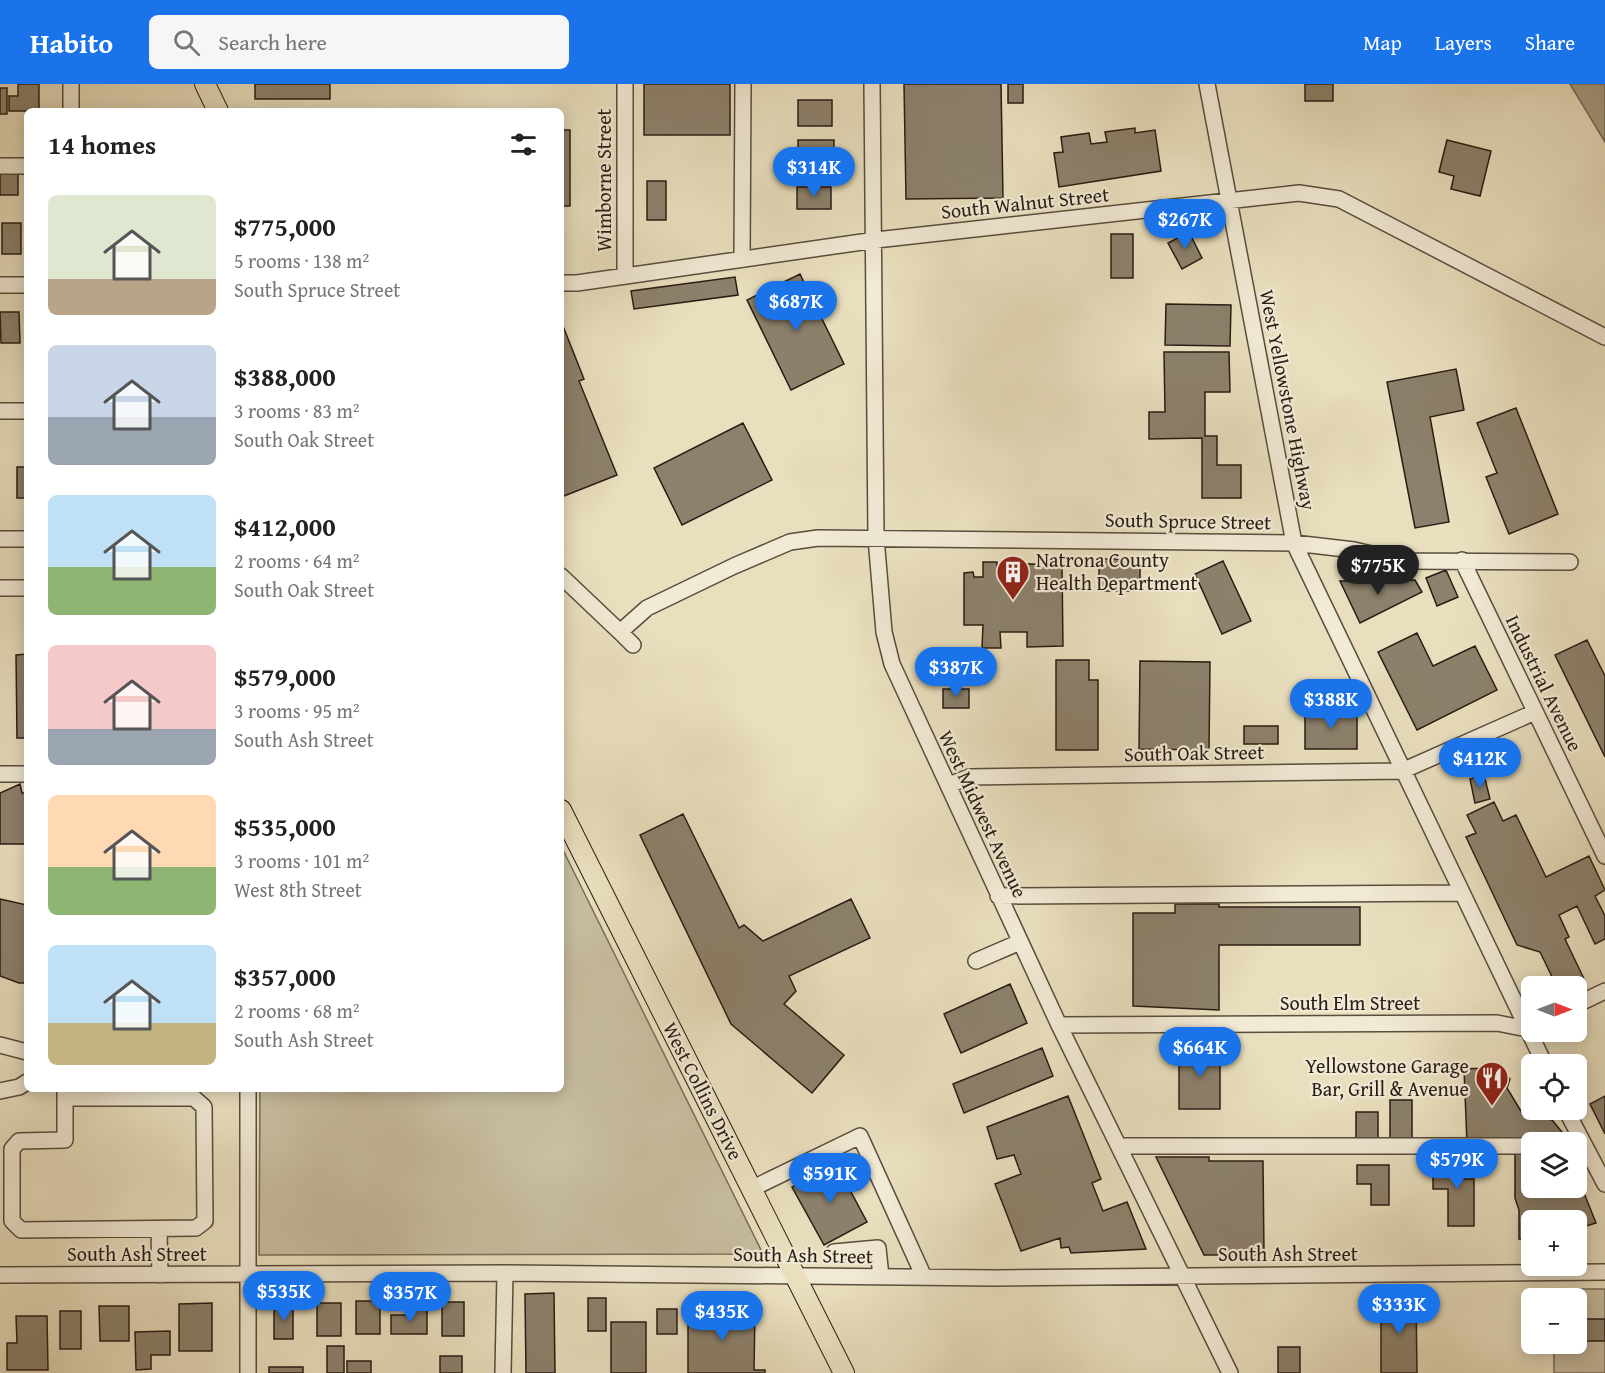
<!DOCTYPE html>
<meta charset="utf-8">
<style>
body{margin:0;font-family:"Gentium Book Plus",serif;background:#f6f6f6;color:#222;height:100vh;display:flex;flex-direction:column;font-size:22px;white-space:nowrap}
*{box-sizing:border-box;margin:0}
p{font-size:20px;color:#767676}
.icon{flex:none;width:33px;height:33px;fill:none;stroke:currentColor;stroke-width:2;stroke-linecap:round;stroke-linejoin:round}
.map{position:relative;flex:1;overflow:hidden}
.details{position:absolute;left:24px;top:24px;width:540px;height:984px;display:flex;flex-direction:column;background:#fff;border-radius:9px;box-shadow:0 3px 15px #0003}
.details>*{flex:none}
.needle{width:39px;rotate:90deg}
.tools{position:absolute;left:1521px;top:892px;display:grid;gap:12px}
.tools a{display:grid;place-items:center;width:66px;height:66px;border-radius:9px;background:#fff;box-shadow:0 3px 15px #0003;font-size:30px}
.price{position:absolute;translate:-50% -51px;padding:0 14px;border-radius:21px;background:#1a73e8;color:#fff;font-size:20px;line-height:39px;filter:drop-shadow(0 2px 3px #0008)}
.price::after{content:'';position:absolute;left:50%;top:36px;width:18px;height:14px;margin-left:-9px;background:inherit;clip-path:polygon(0 0,100% 0,50% 100%)}
.price.on{background:#222;color:#fff}
ul{padding:0;list-style:none}
li{display:flex;align-items:center;gap:18px;height:150px;padding:0 24px}
li span{display:grid;place-items:center;flex:none;width:168px;height:120px;border-radius:9px;color:#555}
li>.icon{margin-inline-start:auto}
span .icon{width:72px;height:72px;fill:#fffc;stroke-width:1}
li b{font-size:26px}
h2{display:flex;justify-content:space-between;align-items:center;height:72px;padding:0 24px;font-size:26px}
header{display:flex;align-items:center;gap:36px;box-sizing:border-box;height:84px;padding:0 30px;background:#1a73e8;color:#fff}
header strong{font-size:28px}
nav{display:flex;gap:33px;margin-inline-start:auto;font-size:21px}
.search{width:420px;height:54px;background:#f6f6f6;display:flex;align-items:center;gap:15px;box-sizing:border-box;padding:0 21px;border-radius:9px;color:#767676;font-size:22px}
.map>svg:first-child{display:block}
.green{fill:#c8bea1;stroke:#786d5a;stroke-width:1.5}
.water{fill:#a79d84;stroke:#746957;stroke-width:1.5}
.building{fill:#8c816c;stroke:#281c14;stroke-width:1.5}
.lines{fill:none;stroke-linecap:round;stroke-linejoin:round}
.minor-casing{stroke:#584d3e;stroke-width:18}
.major-casing{stroke:#281c14;stroke-width:22}
.minor{stroke:#f1ead5;stroke-width:15}
.major{stroke:#e9dfbe;stroke-width:20}
.labels{text-anchor:middle;stroke-width:4.5;stroke-linejoin:round;paint-order:stroke}
.street-label{font-size:20px;fill:#281c14;stroke:#f1ead5}
.poi-label{font-size:20px;fill:#281c14;stroke:#f1ead5;text-anchor:start}
</style>
<header>
<strong>Habito</strong>
<div class="search"><svg class="icon" aria-label="search" viewBox="0 0 24 24"><circle cx="10" cy="10" r="6"/><path d="M15 15l6 6"/></svg>Search here</div>
<nav><a>Map</a><a>Layers</a><a>Share</a></nav>
</header>
<div class="map">
<svg width="1605" height="1289" viewBox="0 0 1605 1289">
<rect width="100%" height="100%" fill="#e9dfbe"/>
<filter id="stains"><feTurbulence type="fractalNoise" baseFrequency=".00333" numOctaves="4"/><feColorMatrix values="0 0 0 0 .2 0 0 0 0 .09 0 0 0 0 .02 0 0 0 .5 -.17"/></filter>
<radialGradient id="worn" r=".72"><stop offset=".6" stop-color="#630" stop-opacity="0"/><stop offset="1" stop-color="#630" stop-opacity=".3"/></radialGradient>
<path class="green" d="M 561,762 L 763,1170 L 259,1171 L 260,1005 L 561,1005 Z
M 1554,1205 L 1605,1205 L 1605,1289 L 1554,1289 L 1554,1260 L 1576,1260 L 1576,1215 L 1554,1215 Z"/>
<path class="water" d="M 1570,0 L 1605,0 L 1605,58 Z"/>
<path class="building" d="M 18,0 L 39,0 L 39,27 L 9,27 L 9,12 L 18,12 Z
M 255,0 L 330,0 L 330,15 L 255,15 Z
M 644,0 L 730,0 L 730,51 L 644,51 Z
M 904,0 L 1001,0 L 1003,114 L 906,115 Z
M 1008,0 L 1023,0 L 1023,19 L 1008,19 Z
M 1305,0 L 1333,0 L 1333,17 L 1305,17 Z
M 0,4 L 7,4 L 7,30 L 0,30 Z
M 798,16 L 832,16 L 832,42 L 798,42 Z
M 1135,44 L 1135,49 L 1155,46 L 1161,87 L 1059,103 L 1054,69 L 1063,68 L 1061,53 L 1089,49 L 1091,60 L 1107,58 L 1105,48 Z
M 561,46 L 570,46 L 570,122 L 561,122 Z
M 798,56 L 834,56 L 834,82 L 798,82 Z
M 1447,56 L 1491,67 L 1480,112 L 1451,105 L 1454,92 L 1439,88 Z
M 0,90 L 18,90 L 18,111 L 0,111 Z
M 647,97 L 666,97 L 666,136 L 647,136 Z
M 797,103 L 831,103 L 831,125 L 797,125 Z
M 2,139 L 21,139 L 21,170 L 2,170 Z
M 1189,148 L 1202,174 L 1182,185 L 1168,159 Z
M 1111,150 L 1133,150 L 1133,194 L 1111,194 Z
M 800,190 L 844,280 L 791,306 L 747,216 Z
M 735,193 L 738,211 L 634,225 L 631,207 Z
M 1166,220 L 1231,221 L 1230,262 L 1165,261 Z
M 0,228 L 19,228 L 20,259 L 1,259 Z
M 561,237 L 584,295 L 579,297 L 617,391 L 564,412 L 561,405 Z
M 1164,268 L 1229,268 L 1230,308 L 1205,308 L 1205,352 L 1217,352 L 1217,381 L 1241,381 L 1241,414 L 1202,414 L 1202,354 L 1149,355 L 1149,328 L 1165,328 Z
M 1456,285 L 1464,326 L 1430,333 L 1449,438 L 1415,444 L 1387,298 Z
M 1516,324 L 1558,430 L 1509,450 L 1486,393 L 1497,389 L 1477,339 Z
M 743,339 L 772,396 L 682,441 L 654,384 Z
M 17,383 L 27,383 L 27,414 L 17,414 Z
M 1099,475 L 1140,475 L 1140,507 L 1099,507 Z
M 1223,477 L 1251,537 L 1222,550 L 1195,490 Z
M 983,478 L 997,478 L 997,482 L 1014,482 L 1014,479 L 1062,482 L 1063,562 L 1027,563 L 1027,548 L 1000,548 L 1001,564 L 982,564 L 983,541 L 964,541 L 964,489 L 973,488 L 974,493 L 983,493 Z
M 1446,486 L 1458,513 L 1437,522 L 1426,494 Z
M 1415,496 L 1422,508 L 1360,539 L 1340,497 Z
M 1417,549 L 1433,582 L 1475,562 L 1497,606 L 1417,646 L 1378,568 Z
M 1587,556 L 1605,592 L 1605,673 L 1555,571 Z
M 27,570 L 27,654 L 17,654 L 16,571 Z
M 1056,576 L 1089,576 L 1089,596 L 1098,596 L 1098,666 L 1056,666 Z
M 1140,577 L 1210,578 L 1209,666 L 1139,665 Z
M 943,605 L 969,605 L 969,624 L 943,624 Z
M 1305,628 L 1357,628 L 1357,665 L 1305,665 Z
M 1244,642 L 1278,642 L 1278,660 L 1244,660 Z
M 1484,691 L 1490,715 L 1475,719 L 1470,695 Z
M 20,700 L 22,709 L 27,709 L 27,760 L 0,760 L 0,709 Z
M 1494,718 L 1503,737 L 1516,731 L 1546,793 L 1589,772 L 1605,806 L 1595,812 L 1605,832 L 1605,855 L 1595,860 L 1577,822 L 1559,831 L 1569,853 L 1565,855 L 1586,899 L 1576,903 L 1557,903 L 1540,868 L 1517,861 L 1466,753 L 1476,749 L 1467,731 Z
M 683,730 L 739,844 L 744,841 L 763,857 L 851,815 L 870,854 L 789,892 L 796,907 L 784,920 L 844,971 L 812,1009 L 731,940 L 640,751 Z
M 0,815 L 27,821 L 27,899 L 19,899 L 0,892 Z
M 1175,820 L 1219,820 L 1219,823 L 1360,823 L 1360,861 L 1219,861 L 1219,926 L 1133,922 L 1133,829 L 1175,829 Z
M 1010,900 L 1027,939 L 961,969 L 944,930 Z
M 1179,962 L 1220,962 L 1220,1025 L 1179,1025 Z
M 1042,964 L 1053,992 L 964,1029 L 953,1000 Z
M 1492,978 L 1501,994 L 1508,993 L 1510,995 L 1507,1004 L 1522,1029 L 1552,1036 L 1562,1048 L 1562,1056 L 1467,1059 L 1464,985 L 1486,984 L 1488,979 Z
M 1068,1012 L 1101,1095 L 1092,1099 L 1103,1127 L 1127,1118 L 1146,1165 L 1071,1169 L 1069,1163 L 1061,1164 L 1060,1154 L 1021,1167 L 995,1100 L 1021,1090 L 1014,1071 L 997,1075 L 987,1043 Z
M 1605,1012 L 1605,1050 L 1590,1020 Z
M 1390,1016 L 1412,1016 L 1412,1054 L 1390,1054 Z
M 1356,1028 L 1378,1028 L 1378,1058 L 1356,1058 Z
M 1532,1067 L 1532,1104 L 1576,1104 L 1576,1089 L 1596,1139 L 1576,1145 L 1576,1137 L 1532,1137 L 1532,1155 L 1519,1155 L 1519,1126 L 1515,1114 L 1515,1068 Z
M 1443,1071 L 1470,1071 L 1470,1087 L 1452,1087 L 1452,1095 L 1474,1095 L 1474,1142 L 1448,1142 L 1448,1105 L 1433,1105 L 1433,1087 L 1442,1087 Z
M 1156,1073 L 1209,1073 L 1209,1077 L 1263,1077 L 1264,1171 L 1204,1171 Z
M 836,1080 L 867,1138 L 824,1161 L 792,1103 Z
M 1357,1081 L 1389,1081 L 1389,1121 L 1371,1121 L 1371,1100 L 1357,1100 Z
M 554,1209 L 555,1289 L 526,1289 L 525,1210 Z
M 1381,1212 L 1416,1212 L 1417,1289 L 1381,1289 Z
M 588,1214 L 606,1214 L 606,1247 L 588,1247 Z
M 356,1217 L 380,1217 L 380,1250 L 356,1250 Z
M 442,1218 L 464,1218 L 464,1252 L 442,1252 Z
M 212,1219 L 212,1267 L 179,1267 L 179,1220 Z
M 317,1219 L 341,1219 L 341,1252 L 317,1252 Z
M 99,1222 L 129,1222 L 129,1257 L 100,1257 Z
M 274,1222 L 293,1222 L 293,1255 L 274,1255 Z
M 408,1225 L 427,1225 L 427,1250 L 391,1250 L 391,1231 L 408,1231 Z
M 657,1225 L 677,1225 L 677,1250 L 657,1250 Z
M 688,1226 L 755,1226 L 754,1286 L 765,1286 L 765,1289 L 688,1289 Z
M 60,1227 L 81,1227 L 81,1265 L 60,1265 Z
M 16,1232 L 47,1232 L 48,1286 L 7,1286 L 7,1259 L 17,1259 Z
M 1583,1235 L 1605,1235 L 1605,1257 L 1583,1257 Z
M 611,1238 L 646,1238 L 646,1289 L 611,1289 Z
M 170,1247 L 170,1271 L 151,1271 L 151,1285 L 136,1286 L 135,1248 Z
M 327,1262 L 344,1262 L 344,1289 L 327,1289 Z
M 1278,1263 L 1300,1263 L 1300,1289 L 1278,1289 Z
M 440,1272 L 462,1272 L 462,1289 L 440,1289 Z
M 347,1277 L 371,1277 L 371,1289 L 347,1289 Z
M 269,1283 L 303,1283 L 303,1289 L 269,1289 Z"/>
<g class="lines">
<g class="minor-casing">
<path id="minor" d="M 71,0 L 71,27
M 625,0 L 625,192
M 872,0 L 876,454 L 884,548 L 892,580 L 1059,941 L 1230,1289
M 1207,0 L 1294,459 L 1545,981
M 0,82 L 27,82
M 742,175 L 743,0
M 561,199 L 577,199 L 876,156 L 1299,109 L 1339,115 L 1605,253
M 0,201 L 27,201
M 0,327 L 27,327
M 0,455 L 27,455
M 1462,476 L 1605,772
M 561,492 L 620,548 L 647,524 L 734,482 L 790,458 L 818,454 L 1294,459 L 1354,466 L 1402,477 L 1570,478
M 0,504 L 27,504
M 620,548 L 633,561
M 0,690 L 27,690
M 949,701 L 969,693 L 1402,687 L 1535,628
M 998,812 L 1461,809
M 976,877 L 1020,858
M 1576,921 L 1605,907
M 1059,941 L 1497,939 L 1527,945 L 1532,943
M 0,961 L 27,968
M 0,1007 L 19,1003 L 27,998
M 65,1014 L 194,1014 L 204,1023 L 205,1137 L 196,1144 L 21,1146 L 12,1137 L 12,1065 L 19,1057 L 65,1056 L 65,1005
M 1566,1026 L 1605,1100
M 1119,1062 L 1532,1062
M 753,1104 L 860,1052 L 924,1193
M 159,1145 L 160,1191
M 834,1168 L 878,1164 L 881,1193
M 0,1191 L 505,1189 L 995,1194 L 1605,1188
M 248,1289 L 248,1005
M 503,1289 L 505,1189"/>
</g>
<g class="major-casing">
<path id="major" d="M 205,0 L 218,27
M 561,726 L 844,1289"/>
</g>
<use href="#minor" class="minor"/>
<use href="#major" class="major"/>
</g>
<defs>
<g id="building-pin" transform="scale(1.725)"><path d="M0 17L-7.5 6A9.5 9.5 0 1 1 7.5 6Z" fill="#8f2418" stroke="#f1ead5"/><path d="M-4-6H4V6H1V3H-1V6H-4ZM-2.5-4.3h1.7v1.8h-1.7ZM.8-4.3h1.7v1.8H.8ZM-2.5-1h1.7V.8h-1.7ZM.8-1h1.7V.8H.8Z" fill="#fff"/></g>
<g id="restaurant-pin" transform="scale(1.725)"><path d="M0 17L-7.5 6A9.5 9.5 0 1 1 7.5 6Z" fill="#8f2418" stroke="#f1ead5"/><path d="M-5-6h1v4h1v-4h1v4h1v-4h1v5L-1.5 .5V6h-2V.5L-5-1ZM5-6V6H3V1.5H1.5Q1.5-4 5-6Z" fill="#fff"/></g>
</defs>
<g fill-rule="evenodd">
<use href="#building-pin" x="1013" y="488"/>
<use href="#restaurant-pin" x="1492" y="994"/>
</g>
<g class="labels">
<g class="street-label">
<text transform="translate(604 96) rotate(-90)" y="7">Wimborne Street</text>
<text transform="translate(1025 119) rotate(-6)" y="7">South Walnut Street</text>
<text transform="translate(1288 316) rotate(79)" y="7">West Yellowstone Highway</text>
<text transform="translate(1188 437) rotate(1)" y="7">South Spruce Street</text>
<text transform="translate(1544 599) rotate(64)" y="7">Industrial Avenue</text>
<text transform="translate(1194 669) rotate(-1)" y="7">South Oak Street</text>
<text transform="translate(983 730) rotate(65)" y="7">West Midwest Avenue</text>
<text x="1350" y="926">South Elm Street</text>
<text transform="translate(703 1007) rotate(63)" y="7">West Collins Drive</text>
<text x="137" y="1177">South Ash Street</text>
<text x="1288" y="1177">South Ash Street</text>
<text transform="translate(803 1171) rotate(1)" y="7">South Ash Street</text>
</g>
<g class="poi-label">
<text x="1036" y="483">Natrona County<tspan x="1036" dy="23">Health Department</tspan></text>
<text x="1469" y="989" text-anchor="end">Yellowstone Garage<tspan x="1469" dy="23">Bar, Grill &amp; Avenue</tspan></text>
</g>
</g>
<rect width="100%" height="100%" filter="url(#stains)"/>
<rect width="100%" height="100%" fill="url(#worn)"/>
</svg>
<div class="tools">
<a><svg class="needle" viewBox="-14 -14 28 28"><path d="M0-13l5 13h-10z" fill="#e53935"/><path d="M0 13l5-13h-10z" fill="#767676"/></svg></a>
<a><svg class="icon" aria-label="locate" viewBox="0 0 24 24"><circle cx="12" cy="12" r="6"/><path d="M12 2v4M12 18v4M2 12h4M18 12h4"/></svg></a>
<a><svg class="icon" aria-label="layers" viewBox="0 0 24 24"><path d="M12 4l9 5-9 5-9-5zM3 14l9 5 9-5"/></svg></a>
<a>+</a>
<a>−</a>
</div>
<b class="price" style="left:814px;top:114px">$314K</b>
<b class="price" style="left:1185px;top:166px">$267K</b>
<b class="price" style="left:796px;top:248px">$687K</b>
<b class="price on" style="left:1378px;top:512px">$775K</b>
<b class="price" style="left:956px;top:614px">$387K</b>
<b class="price" style="left:1331px;top:646px">$388K</b>
<b class="price" style="left:1480px;top:705px">$412K</b>
<b class="price" style="left:1200px;top:994px">$664K</b>
<b class="price" style="left:1457px;top:1106px">$579K</b>
<b class="price" style="left:830px;top:1120px">$591K</b>
<b class="price" style="left:284px;top:1238px">$535K</b>
<b class="price" style="left:410px;top:1239px">$357K</b>
<b class="price" style="left:1399px;top:1251px">$333K</b>
<b class="price" style="left:722px;top:1258px">$435K</b>
<section class="details">
<h2>14 homes<svg class="icon" aria-label="filters" viewBox="0 0 24 24"><path d="M4 7h16M4 17h16"/><circle cx="9" cy="7" r="2"/><circle cx="15" cy="17" r="2"/></svg></h2>
<ul>
<li><span style="background:linear-gradient(#dfe7d0 70%,#b9a48a 0)"><svg class="icon" aria-label="home" viewBox="0 0 24 24"><path d="M3 11l9-7 9 7M6 9v11h12V9"/></svg></span><div><b>$775,000</b><p>5 rooms · 138 m²</p><p>South Spruce Street</p></div></li>
<li><span style="background:linear-gradient(#c9d6e8 60%,#9aa5b1 0)"><svg class="icon" aria-label="home" viewBox="0 0 24 24"><path d="M3 11l9-7 9 7M6 9v11h12V9"/></svg></span><div><b>$388,000</b><p>3 rooms · 83 m²</p><p>South Oak Street</p></div></li>
<li><span style="background:linear-gradient(#bfe0f5 60%,#8fb573 0)"><svg class="icon" aria-label="home" viewBox="0 0 24 24"><path d="M3 11l9-7 9 7M6 9v11h12V9"/></svg></span><div><b>$412,000</b><p>2 rooms · 64 m²</p><p>South Oak Street</p></div></li>
<li><span style="background:linear-gradient(#f6c9c9 70%,#9aa5b1 0)"><svg class="icon" aria-label="home" viewBox="0 0 24 24"><path d="M3 11l9-7 9 7M6 9v11h12V9"/></svg></span><div><b>$579,000</b><p>3 rooms · 95 m²</p><p>South Ash Street</p></div></li>
<li><span style="background:linear-gradient(#ffd9b3 60%,#8fb573 0)"><svg class="icon" aria-label="home" viewBox="0 0 24 24"><path d="M3 11l9-7 9 7M6 9v11h12V9"/></svg></span><div><b>$535,000</b><p>3 rooms · 101 m²</p><p>West 8th Street</p></div></li>
<li><span style="background:linear-gradient(#bfe0f5 65%,#c2b280 0)"><svg class="icon" aria-label="home" viewBox="0 0 24 24"><path d="M3 11l9-7 9 7M6 9v11h12V9"/></svg></span><div><b>$357,000</b><p>2 rooms · 68 m²</p><p>South Ash Street</p></div></li>
</ul>
</section>
</div>
